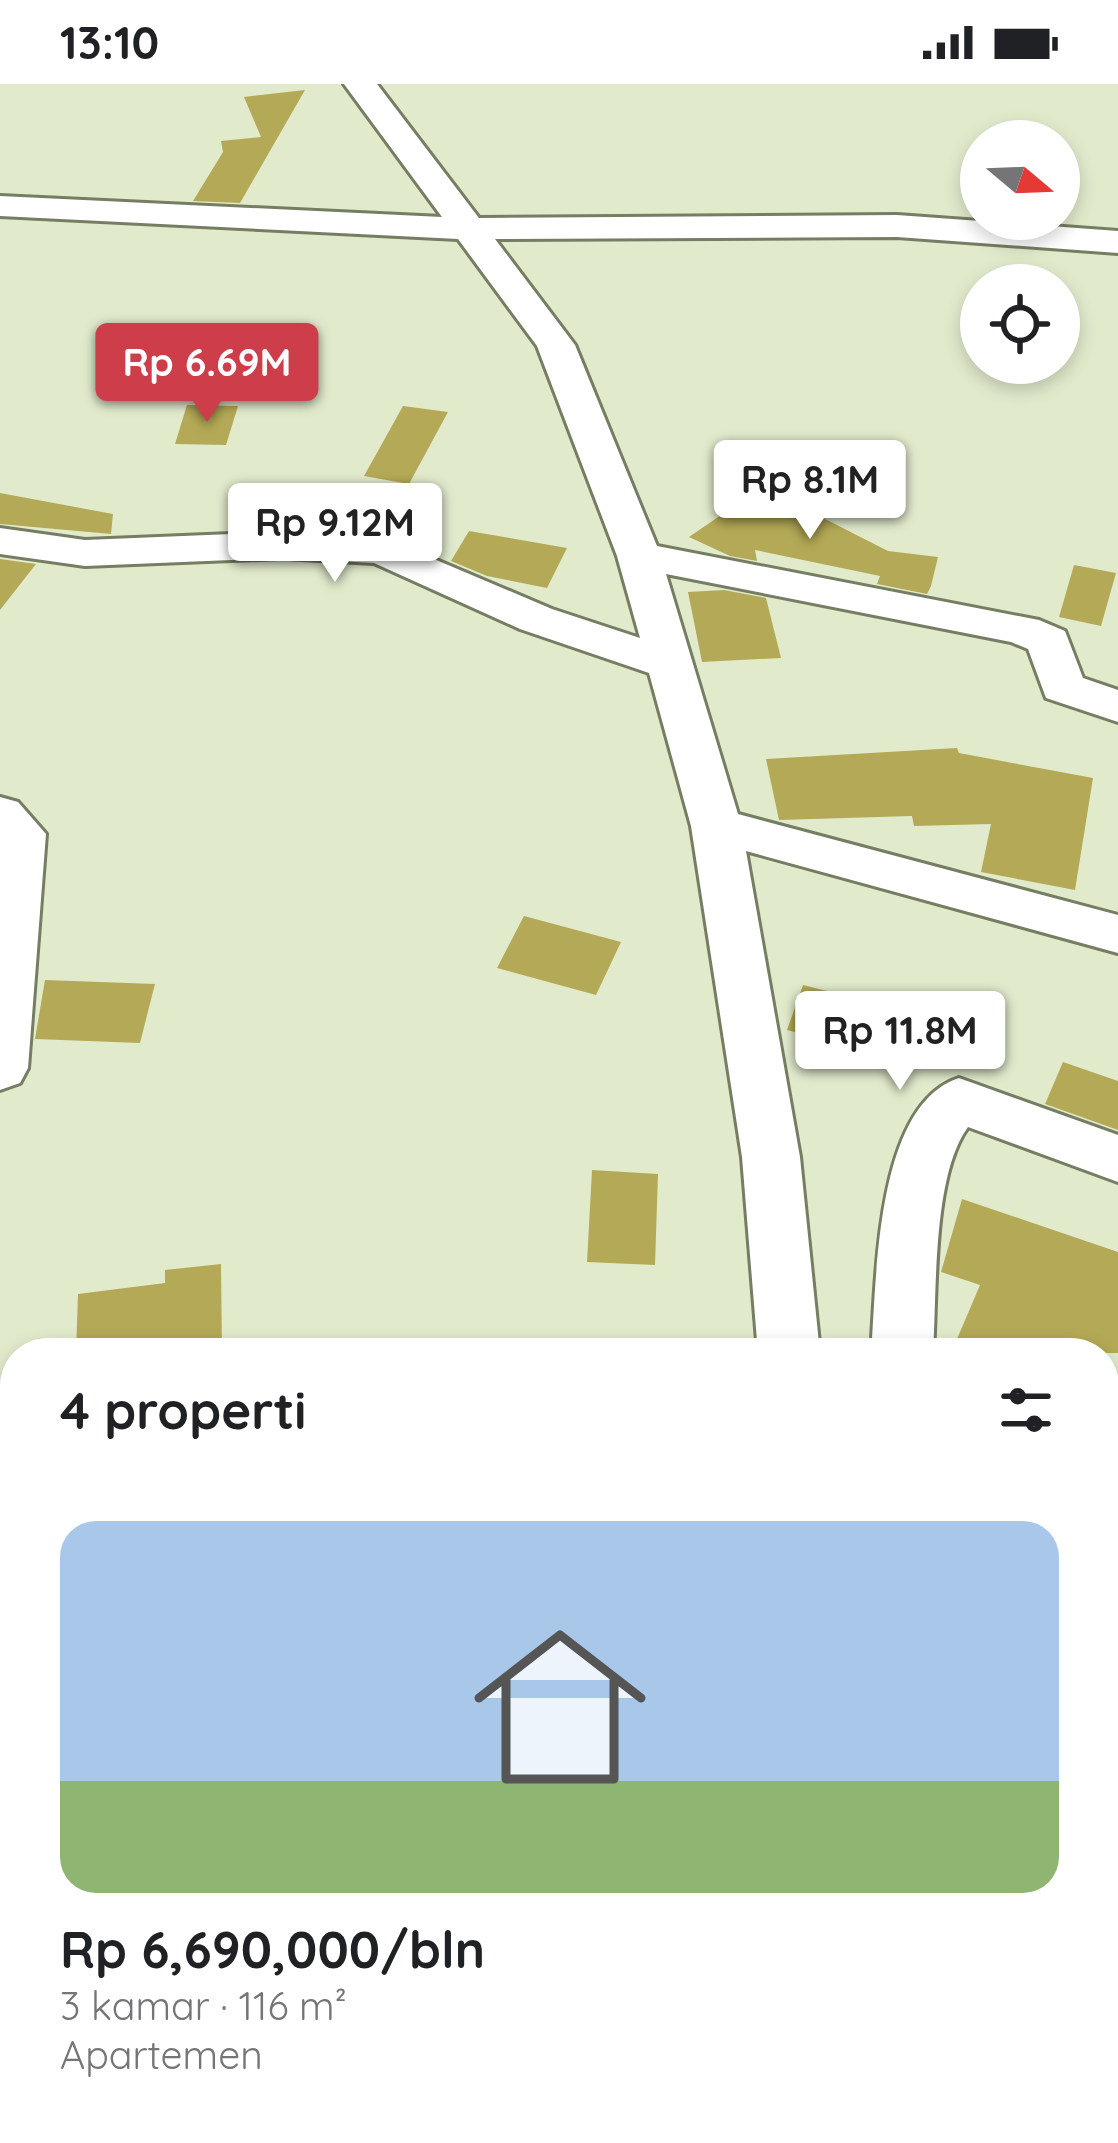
<!DOCTYPE html>
<html lang="id">
<meta charset="utf-8">
<style>
body{margin:0;font-family:Quicksand,sans-serif;background:#f6f6f6;color:#202124;height:100vh;display:flex;flex-direction:column;font-size:45px;white-space:nowrap}
*{box-sizing:border-box;margin:0}
p{font-size:39px;color:#757577}
.icon{flex:none;width:66px;height:66px;fill:none;stroke:currentColor;stroke-width:2;stroke-linecap:round;stroke-linejoin:round}
.map{position:relative;flex:1;overflow:hidden}
.side{position:absolute;left:0px;top:1254px;width:1119px;height:807px;display:flex;flex-direction:column;background:#fff;border-radius:48px 48px 0 0;box-shadow:0 6px 18px #0003}
.side>*{flex:none}
.needle{width:78px;rotate:109deg}
.tools{position:absolute;left:960px;top:36px;display:grid;gap:24px}
.tools a{display:grid;place-items:center;width:120px;height:120px;border-radius:50%;background:#fff;box-shadow:0 6px 18px #0003;font-size:60px}
.price{position:absolute;translate:-50% -102px;padding:0 27px;border-radius:12px;background:#fff;color:#222;font-size:39px;line-height:78px;filter:drop-shadow(0 3px 6px #0008)}
.price::after{content:'';position:absolute;left:50%;top:72px;width:36px;height:27px;margin-left:-18px;background:inherit;clip-path:polygon(0 0,100% 0,50% 100%)}
.price.active{background:#ce3e4a;color:#fff}
ul{padding:0;list-style:none}
li{display:grid;align-content:center;gap:24px;height:636px;padding:0 60px}
li+li{border-top:3px solid #e0e0e0}
li span{display:grid;place-items:center;height:372px;border-radius:36px;color:#555}
li>.icon{margin-inline-start:auto}
span .icon{width:216px;height:216px;fill:#fffc;stroke-width:1}
li b{font-size:51px}
h2{display:flex;justify-content:space-between;align-items:center;height:144px;padding:0 60px;font-size:51px}
.status{display:flex;justify-content:space-between;align-items:center;height:84px;padding:0 60px;background:#fff;direction:ltr}
.status svg{height:33px;fill:currentColor}
.map>svg:first-child{display:block}
.built{fill:#d6e2bc}
.building{fill:#b4a956}
.lines{fill:none;stroke-linecap:round;stroke-linejoin:round}
.minor-casing{stroke:#757d62;stroke-width:6}
.minor{fill:#fff;fill-rule:evenodd}
</style>
<div class="status"><b>13:10</b><svg viewBox="0 0 49 12"><path d="M0 12V9h3v3zM5 12V6h3v6zM10 12V3h3v9zM15 12V0h3v12zM26 1h20v11H26zM47 4h2v5h-2z"/></svg></div>
<div class="map">
<svg width="1118" height="2059" viewBox="0 0 1118 2059">
<rect width="100%" height="100%" fill="#e1ebcc"/>
<path class="built" d="M 275,2046 L 775,2046 L 778,2059 L 276,2059 Z"/>
<path class="building" d="M 305,6 L 240,119 L 193,117 L 223,68 L 221,57 L 261,53 L 244,13 Z
M 187,321 L 238,322 L 226,361 L 175,360 Z
M 403,322 L 448,328 L 409,400 L 364,392 Z
M 762,403 L 888,467 L 938,473 L 931,502 L 927,510 L 877,500 L 880,492 L 755,466 L 757,477 L 730,472 L 689,453 Z
M 0,409 L 113,430 L 111,450 L 0,440 Z
M 469,447 L 567,464 L 547,504 L 487,492 L 451,477 Z
M 0,475 L 36,480 L 0,526 Z
M 1074,481 L 1116,489 L 1101,542 L 1059,533 Z
M 724,506 L 766,514 L 781,574 L 702,578 L 688,508 Z
M 957,664 L 959,669 L 1093,694 L 1075,806 L 981,788 L 991,740 L 914,742 L 912,732 L 779,736 L 766,675 Z
M 524,832 L 621,858 L 596,911 L 497,884 Z
M 45,896 L 155,900 L 140,959 L 35,955 Z
M 803,901 L 941,936 L 927,983 L 787,946 Z
M 1063,978 L 1118,997 L 1118,1046 L 1045,1020 Z
M 592,1086 L 658,1090 L 655,1181 L 587,1178 Z
M 962,1115 L 1118,1168 L 1118,1269 L 951,1269 L 980,1201 L 941,1188 Z
M 221,1180 L 222,1267 L 76,1269 L 78,1210 L 165,1199 L 165,1186 Z"/>
<g class="lines">
<g class="minor-casing">
<path id="minor" d="M 344,0 L 377,0 L 479,134 L 897,131 L 1118,147 L 1118,169 L 897,153 L 495,155 L 575,261 L 657,462 L 1039,536 L 1065,547 L 1083,594 L 1118,606 L 1118,638 L 1046,614 L 1028,565 L 1011,558 L 666,490 L 738,730 L 1118,831 L 1118,869 L 746,767 L 800,1073 L 820,1269 L 758,1269 L 742,1073 L 691,742 L 649,589 L 520,545 L 374,479 L 283,474 L 85,482 L 0,470 L 0,444 L 85,456 L 283,448 L 382,453 L 552,525 L 640,554 L 617,472 L 537,262 L 458,155 L 0,132 L 0,112 L 442,133 Z
M 0,713 L 18,718 L 46,750 L 28,984 L 20,999 L 0,1006 Z
M 959,994 L 1118,1051 L 1118,1098 L 968,1043 C 932,1092 937,1208 933,1269 L 871,1269 C 877,1195 875,1021 959,994 Z
M 15,1826 L 15,1904 L 0,1905 L 0,1827 Z
M 758,2046 L 840,2046 L 843,2059 L 761,2059 Z"/>
</g>
<use href="#minor" class="minor"/>
</g>
</svg>
<div class="tools">
<a><svg class="needle" viewBox="-14 -14 28 28"><path d="M0-13l5 13h-10z" fill="#e53935"/><path d="M0 13l5-13h-10z" fill="#757577"/></svg></a>
<a><svg class="icon" aria-label="locate" viewBox="0 0 24 24"><circle cx="12" cy="12" r="6"/><path d="M12 2v4M12 18v4M2 12h4M18 12h4"/></svg></a>
</div>
<b class="price active" style="left:207px;top:341px">Rp 6.69M</b>
<b class="price" style="left:810px;top:458px">Rp 8.1M</b>
<b class="price" style="left:335px;top:501px">Rp 9.12M</b>
<b class="price" style="left:900px;top:1009px">Rp 11.8M</b>
<section class="side">
<h2>4 properti<svg class="icon" aria-label="filters" viewBox="0 0 24 24"><path d="M4 7h16M4 17h16"/><circle cx="9" cy="7" r="2"/><circle cx="15" cy="17" r="2"/></svg></h2>
<ul>
<li><span style="background:linear-gradient(#a9c7e8 70%,#8fb573 0)"><svg class="icon" aria-label="home" viewBox="0 0 24 24"><path d="M3 11l9-7 9 7M6 9v11h12V9"/></svg></span><div><b>Rp 6,690,000/bln</b><p>3 kamar · 116 m²</p><p>Apartemen</p></div></li>
</ul>
</section>
</div>
